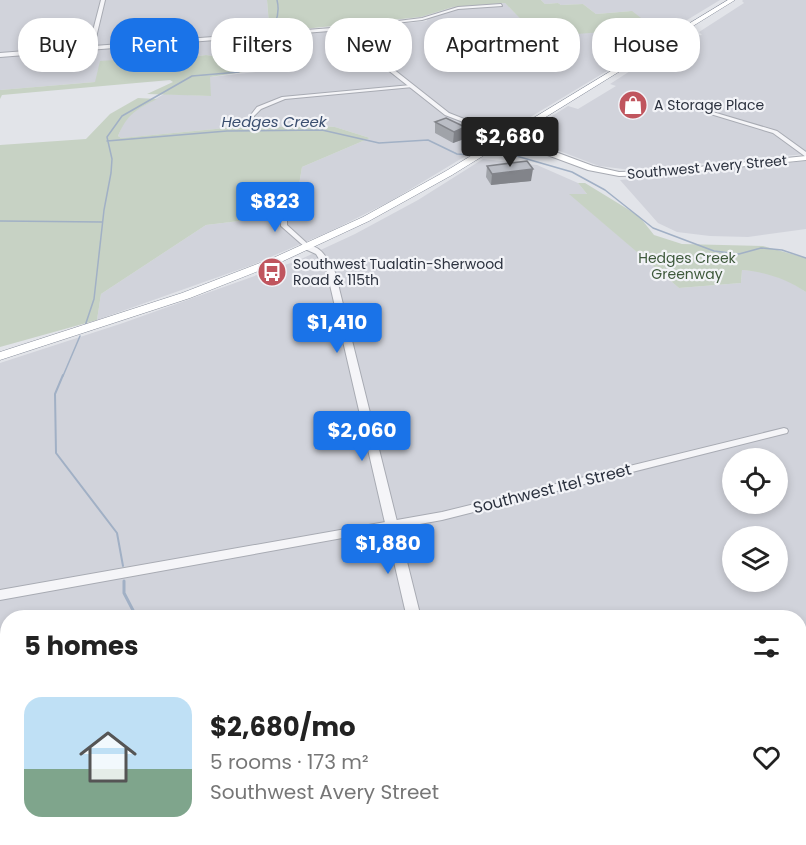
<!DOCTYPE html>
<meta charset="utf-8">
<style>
body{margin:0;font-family:Poppins,sans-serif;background:#f2f2f2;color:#222;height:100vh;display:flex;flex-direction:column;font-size:22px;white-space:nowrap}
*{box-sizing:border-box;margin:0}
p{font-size:20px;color:#767676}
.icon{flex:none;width:33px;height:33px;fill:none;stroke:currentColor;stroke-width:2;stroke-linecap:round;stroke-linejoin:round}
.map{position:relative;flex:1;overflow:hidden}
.details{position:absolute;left:0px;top:610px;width:807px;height:236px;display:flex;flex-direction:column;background:#fff;border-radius:24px 24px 0 0;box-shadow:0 3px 9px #0003}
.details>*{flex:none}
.top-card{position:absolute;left:18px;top:18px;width:771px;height:54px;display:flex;gap:12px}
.buttons{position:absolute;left:722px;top:448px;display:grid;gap:12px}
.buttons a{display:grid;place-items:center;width:66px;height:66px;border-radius:50%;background:#fff;box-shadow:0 3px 9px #0003;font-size:30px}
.price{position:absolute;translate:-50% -51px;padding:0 14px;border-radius:6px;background:#1a73e8;color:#fff;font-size:20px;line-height:39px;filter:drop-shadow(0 2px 3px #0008)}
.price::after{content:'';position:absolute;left:50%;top:36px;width:18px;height:14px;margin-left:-9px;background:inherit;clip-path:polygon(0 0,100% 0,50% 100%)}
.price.current{background:#222;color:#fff}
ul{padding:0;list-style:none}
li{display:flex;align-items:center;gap:18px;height:150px;padding:0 24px}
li+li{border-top:2px solid #e0e0e0}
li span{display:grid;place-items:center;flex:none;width:168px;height:120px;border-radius:18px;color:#555}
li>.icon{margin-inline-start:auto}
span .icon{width:72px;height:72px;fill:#fffc;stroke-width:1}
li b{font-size:26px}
h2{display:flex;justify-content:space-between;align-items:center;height:72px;padding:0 24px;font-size:26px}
.pill{padding:0 21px;border-radius:24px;background:#fff;box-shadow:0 3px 9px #0003;font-size:21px;line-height:54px}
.pill.current{background:#1a73e8;color:#fff}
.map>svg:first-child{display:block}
.built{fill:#d1d3db;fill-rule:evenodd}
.green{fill:#c7d2c4}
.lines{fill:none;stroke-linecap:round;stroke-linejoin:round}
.stream-far2{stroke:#a1b0c5;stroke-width:1.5}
.stream-far1{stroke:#a1b0c5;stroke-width:2}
.stream{stroke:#a1b0c5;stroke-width:3}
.minor-casing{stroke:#a8abb3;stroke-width:2}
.tertiary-casing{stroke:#a8abb3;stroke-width:2}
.secondary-casing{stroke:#a8abb3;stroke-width:2}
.trunk-casing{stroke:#8b919e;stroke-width:1}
.minor{fill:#f5f5f8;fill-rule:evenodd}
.tertiary{fill:#f5f5f8;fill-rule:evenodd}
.secondary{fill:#fff;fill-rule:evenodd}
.trunk{fill:#fff;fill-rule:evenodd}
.wall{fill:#a0a3a9}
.shaded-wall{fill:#82848a}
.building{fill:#babdc5;stroke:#82848a;stroke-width:1.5}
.labels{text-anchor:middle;stroke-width:4.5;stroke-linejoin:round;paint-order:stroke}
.far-poi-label{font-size:14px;fill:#2c323f;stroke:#f2f3f7;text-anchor:start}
.far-street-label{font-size:14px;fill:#2c323f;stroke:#f2f3f7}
.far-park-label{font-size:14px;fill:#3e593b;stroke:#f2f3f7}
.far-water-label{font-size:15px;font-style:italic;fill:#3a4e6f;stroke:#f2f3f7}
.street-label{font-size:16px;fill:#2c323f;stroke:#f2f3f7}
</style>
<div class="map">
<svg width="806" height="845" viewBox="0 0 806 845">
<rect width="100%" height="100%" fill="#e2e4e9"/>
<path class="built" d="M 0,0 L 267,0 L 269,25 L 264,33 L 246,48 L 226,58 L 206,55 L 192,57 L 173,53 L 95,82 L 0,90 Z
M 541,0 L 720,0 L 664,34 L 665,36 L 391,201 L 333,230 L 252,265 L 97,320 L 101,294 L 206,225 L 290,215 L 297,197 L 302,167 L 370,138 L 335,127 L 323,126 L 226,128 L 121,138 L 118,136 L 125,119 L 133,112 L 164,94 L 210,96 L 210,77 L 300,67 L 291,35 L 427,21 L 425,17 L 453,7 L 505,3 L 538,36 L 632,11 L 596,14 L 583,4 L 561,5 L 558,3 L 545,4 Z
M 743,0 L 806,0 L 806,154 L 631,170 L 599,166 L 520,136 L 568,106 L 578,109 L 616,86 L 610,84 L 683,37 L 702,35 L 699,32 L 744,3 L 742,1 Z
M 483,159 L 537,165 L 578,183 L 587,194 L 570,194 L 679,288 L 741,283 L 742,270 L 760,271 L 789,281 L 806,292 L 806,845 L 0,845 L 0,363 L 123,323 L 299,260 L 355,234 L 418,200 ZM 732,459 L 777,459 L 777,504 L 732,504 ZM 732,537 L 777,537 L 777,582 L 732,582 ZM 8,618 L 800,618 L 800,838 L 8,838 Z
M 806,161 L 806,229 L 748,237 L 710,236 L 677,232 L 658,223 L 620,180 Z"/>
<path class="green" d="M 267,0 L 541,0 L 545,4 L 558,3 L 561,5 L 583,4 L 596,14 L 632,11 L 654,28 L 538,37 L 505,3 L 453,7 L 421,17 L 264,33 L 269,24 Z
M 258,38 L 268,38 L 254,52 L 243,58 L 243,64 L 247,66 L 249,71 L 210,77 L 211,96 L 147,94 L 173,82 L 170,80 L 2,95 L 0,99 L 0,90 L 95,82 L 100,61 L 159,57 L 173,53 L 192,57 L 206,55 L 226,58 L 246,48 Z
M 138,98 L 157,99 C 136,110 128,113 118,136 L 121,138 L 226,128 L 323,126 L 335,127 L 370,138 L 302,167 L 297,197 L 276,198 L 274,217 L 206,225 L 101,294 L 97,320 L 0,347 L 0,145 L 86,139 L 110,114 Z
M 578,183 L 585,183 L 639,216 L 654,235 L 682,244 L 763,246 L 806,258 L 806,292 C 786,279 766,272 742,270 L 741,283 L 679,288 L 569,194 L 587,194 Z"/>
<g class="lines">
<path class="stream-far2" d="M 107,141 L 227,131 L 322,130 L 379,143 L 428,140 L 457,154 L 472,155
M 484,155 L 513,155 L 572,172 L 605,190 L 653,228 L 714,251 L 739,254 L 761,248 L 782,250 L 806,258
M 0,221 L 102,222
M 85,326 L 94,299 L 104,210 L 111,173 L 112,159 L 107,137 L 122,116 L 192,76 L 239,72 L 233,66 L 233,59 C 256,49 284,28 277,0
M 63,376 L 80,336"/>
<path class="stream-far1" d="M 63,375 L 55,394 L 56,453 L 117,533 L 123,566"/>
<path class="stream" d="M 124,581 L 124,593 L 137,618"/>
<g class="minor-casing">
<path id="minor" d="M 501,4 L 502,6 L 458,9 L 422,20 L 343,29 L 341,28 L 422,18 L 458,7 Z
M 411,85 L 413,86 L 413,87 L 285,99 L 261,109 L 254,116 L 253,127 L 249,126 L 250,116 L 257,107 L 282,97 Z
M 696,107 L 777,131 L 806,152 L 806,157 L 773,133 L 694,109 L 694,108 Z
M 282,199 L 287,200 L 287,225 L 310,246 L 310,248 L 306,248 L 281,226 Z
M 784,428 L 787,429 L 788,431 L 787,433 L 442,520 L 0,600 L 0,590 L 442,512 Z"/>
</g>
<g class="tertiary-casing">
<path id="tertiary" d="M 101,0 L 105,0 L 94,46 L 345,27 L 378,57 L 449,113 L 510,137 L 505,138 L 445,115 L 374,59 L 342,30 L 0,57 L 0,53 L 89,46 Z
M 305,245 C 322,245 327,259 335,272 L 421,618 L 407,618 L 327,272 L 316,254 L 305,249 Z
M 460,838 L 476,838 L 477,845 L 461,845 Z"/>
</g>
<g class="secondary-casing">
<path id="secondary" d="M 504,135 L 510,135 L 593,166 L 619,172 L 659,171 L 806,156 L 806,160 L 659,175 L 619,176 L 588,170 L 504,139 Z"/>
</g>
<g class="trunk-casing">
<path id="trunk" d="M 728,0 L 735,0 L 452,175 L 369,221 L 281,262 L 190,298 L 0,360 L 0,352 L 182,293 L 273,258 L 363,217 L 446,171 Z"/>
</g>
<use href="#minor" class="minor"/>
<use href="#tertiary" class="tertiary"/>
<use href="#secondary" class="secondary"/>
<use href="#trunk" class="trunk"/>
</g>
<path class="wall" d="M 446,118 L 464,139 L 453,143 L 435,133 L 435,122 Z
M 487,166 L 531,181 L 491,185 L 486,177 Z"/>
<path class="shaded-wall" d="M 465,127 L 464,139 L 453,143 L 454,132 Z
M 533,169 L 531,181 L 491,185 L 492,174 Z"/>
<path class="building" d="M 446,118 L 465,127 L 454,132 L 435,122 Z
M 527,161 L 533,169 L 492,174 L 487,166 Z"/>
<defs>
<g id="shop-disc" transform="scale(1.5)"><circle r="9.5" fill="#c0555e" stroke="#f2f3f7"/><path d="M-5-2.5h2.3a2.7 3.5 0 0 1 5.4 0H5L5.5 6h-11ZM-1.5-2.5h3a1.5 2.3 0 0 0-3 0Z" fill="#fff"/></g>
<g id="bus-disc" transform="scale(1.5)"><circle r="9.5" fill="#c0555e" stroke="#f2f3f7"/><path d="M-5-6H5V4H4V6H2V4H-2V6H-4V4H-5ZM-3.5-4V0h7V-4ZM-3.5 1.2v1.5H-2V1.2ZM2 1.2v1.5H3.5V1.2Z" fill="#fff"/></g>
</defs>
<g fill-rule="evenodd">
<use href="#shop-disc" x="633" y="105"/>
<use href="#bus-disc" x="272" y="272"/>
</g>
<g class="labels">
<g class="far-poi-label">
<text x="654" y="110">A Storage Place</text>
<text x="293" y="269">Southwest Tualatin-Sherwood<tspan x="293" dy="16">Road &amp; 115th</tspan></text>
</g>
<g class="far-street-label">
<text transform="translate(707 167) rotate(-5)" y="5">Southwest Avery Street</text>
</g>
<g class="far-park-label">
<text x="687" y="263">Hedges Creek<tspan x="687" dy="16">Greenway</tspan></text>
</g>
<g class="far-water-label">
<text x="274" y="127">Hedges Creek</text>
</g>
<g class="street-label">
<text transform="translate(552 488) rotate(-14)" y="6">Southwest Itel Street</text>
</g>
</g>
</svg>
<div class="buttons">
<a><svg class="icon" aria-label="locate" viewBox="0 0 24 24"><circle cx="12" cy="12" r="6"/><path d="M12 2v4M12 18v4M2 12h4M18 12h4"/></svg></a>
<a><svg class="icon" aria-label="layers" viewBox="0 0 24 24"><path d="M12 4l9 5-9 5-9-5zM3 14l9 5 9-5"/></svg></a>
</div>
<b class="price current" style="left:510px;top:168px">$2,680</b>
<b class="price" style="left:275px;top:233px">$823</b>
<b class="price" style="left:337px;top:354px">$1,410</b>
<b class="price" style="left:362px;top:462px">$2,060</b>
<b class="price" style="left:388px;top:575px">$1,880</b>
<div class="top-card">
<a class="pill">Buy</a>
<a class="pill current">Rent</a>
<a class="pill">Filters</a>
<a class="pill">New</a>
<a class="pill">Apartment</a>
<a class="pill">House</a>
</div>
<section class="details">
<h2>5 homes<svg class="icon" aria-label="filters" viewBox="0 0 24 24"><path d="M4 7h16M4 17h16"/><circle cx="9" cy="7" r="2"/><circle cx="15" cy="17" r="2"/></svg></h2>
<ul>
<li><span style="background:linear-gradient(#bfe0f5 60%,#7fa58c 0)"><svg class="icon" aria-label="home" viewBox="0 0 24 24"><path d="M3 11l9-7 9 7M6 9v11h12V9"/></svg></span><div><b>$2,680/mo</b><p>5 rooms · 173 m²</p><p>Southwest Avery Street</p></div><svg class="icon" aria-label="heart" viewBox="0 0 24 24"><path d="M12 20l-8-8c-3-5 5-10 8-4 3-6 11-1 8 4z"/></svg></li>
</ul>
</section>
</div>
